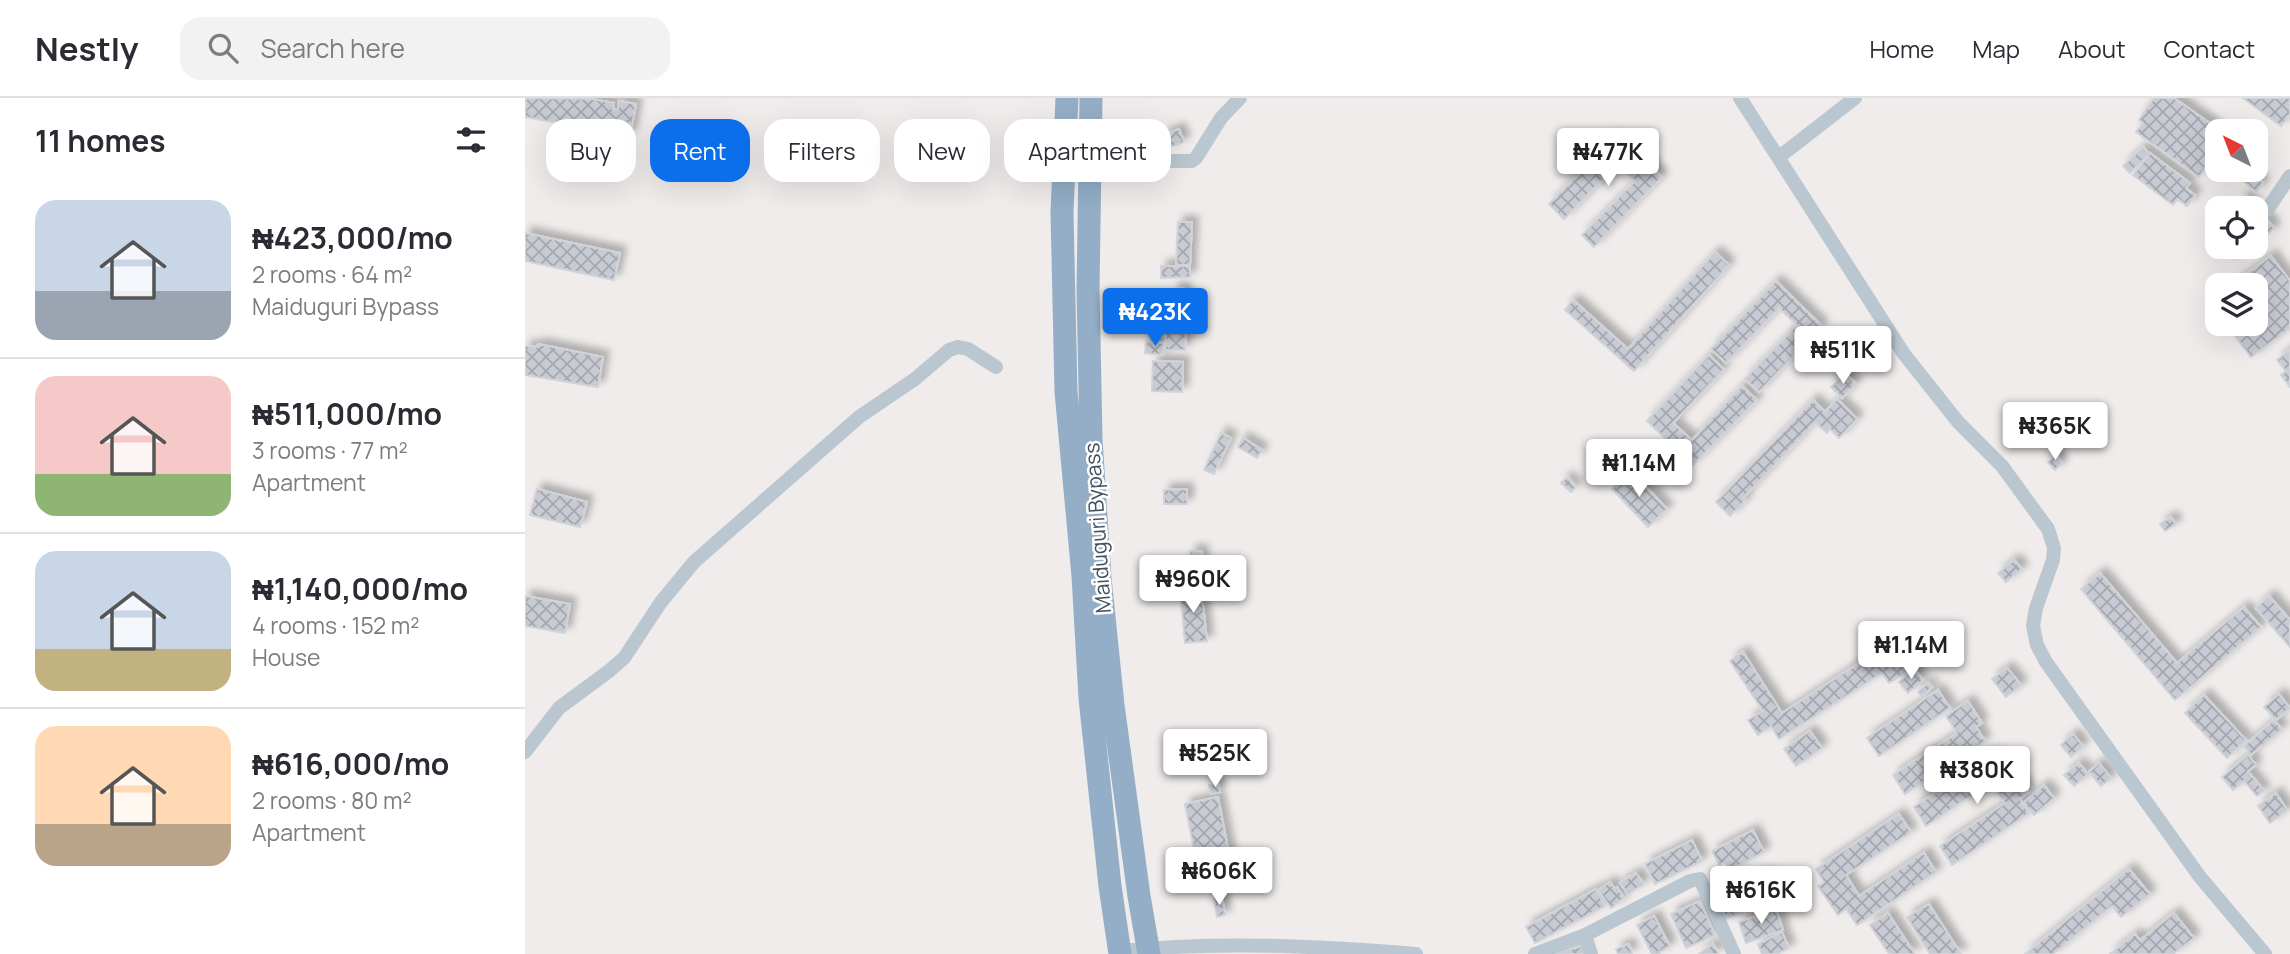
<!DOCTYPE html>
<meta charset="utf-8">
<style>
body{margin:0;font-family:Manrope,sans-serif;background:#f2f2f3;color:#2b2b33;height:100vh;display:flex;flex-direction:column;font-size:26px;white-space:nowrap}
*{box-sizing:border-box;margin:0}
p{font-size:23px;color:#7c7c81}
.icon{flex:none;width:38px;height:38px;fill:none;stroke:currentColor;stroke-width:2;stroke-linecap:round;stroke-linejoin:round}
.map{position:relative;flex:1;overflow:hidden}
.details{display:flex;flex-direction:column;background:#fff;width:525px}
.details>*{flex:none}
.banner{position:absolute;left:21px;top:21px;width:665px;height:63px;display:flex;gap:14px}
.needle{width:46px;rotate:318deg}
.tools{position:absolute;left:1680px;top:21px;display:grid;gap:14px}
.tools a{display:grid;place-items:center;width:63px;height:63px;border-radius:14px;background:#fff;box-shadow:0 7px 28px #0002;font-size:35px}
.price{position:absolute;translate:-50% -60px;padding:0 16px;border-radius:7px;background:#fff;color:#222;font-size:23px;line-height:46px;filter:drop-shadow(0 2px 4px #0008)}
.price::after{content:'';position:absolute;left:50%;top:42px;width:21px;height:16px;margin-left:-10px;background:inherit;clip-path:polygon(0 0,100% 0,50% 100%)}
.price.active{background:#0b6eeb;color:#fff}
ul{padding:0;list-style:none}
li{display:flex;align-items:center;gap:21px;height:175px;padding:0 35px}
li+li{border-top:2px solid #e1e1e2}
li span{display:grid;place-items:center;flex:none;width:196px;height:140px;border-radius:21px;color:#555}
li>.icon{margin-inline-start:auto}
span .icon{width:84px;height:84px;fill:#fffc;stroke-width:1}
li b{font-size:30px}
h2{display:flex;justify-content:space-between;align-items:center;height:84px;padding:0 35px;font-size:30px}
.tag{padding:0 24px;border-radius:21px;background:#fff;box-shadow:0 7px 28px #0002;font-size:24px;line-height:63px}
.tag.active{background:#0b6eeb;color:#fff}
header{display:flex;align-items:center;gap:42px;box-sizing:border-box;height:98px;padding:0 35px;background:#fff;border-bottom:2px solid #e1e1e2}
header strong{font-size:33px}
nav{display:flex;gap:38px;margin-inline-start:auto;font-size:24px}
.search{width:490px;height:63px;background:#f2f2f3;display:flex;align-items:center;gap:18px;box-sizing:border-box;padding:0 24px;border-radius:21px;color:#7c7c81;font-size:26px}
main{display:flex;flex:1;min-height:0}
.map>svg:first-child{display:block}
.building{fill:url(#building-cross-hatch);stroke:#d0d3d9;stroke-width:2;filter:url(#shadow)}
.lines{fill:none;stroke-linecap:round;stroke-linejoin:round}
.minor{stroke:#bbc7d0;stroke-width:14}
.trunk{stroke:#94aec7;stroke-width:23}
.labels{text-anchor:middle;stroke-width:5;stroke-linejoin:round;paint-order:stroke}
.street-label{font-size:21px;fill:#43505b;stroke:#fff}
</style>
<header>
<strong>Nestly</strong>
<div class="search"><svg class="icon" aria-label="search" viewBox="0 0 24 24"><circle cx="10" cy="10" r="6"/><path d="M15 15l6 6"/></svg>Search here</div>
<nav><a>Home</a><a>Map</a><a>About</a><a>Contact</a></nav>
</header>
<main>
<section class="details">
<h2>11 homes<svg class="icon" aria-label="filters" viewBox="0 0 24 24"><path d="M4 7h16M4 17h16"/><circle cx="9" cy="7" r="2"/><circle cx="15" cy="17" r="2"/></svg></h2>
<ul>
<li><span style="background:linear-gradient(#c9d6e8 65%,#9aa5b1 0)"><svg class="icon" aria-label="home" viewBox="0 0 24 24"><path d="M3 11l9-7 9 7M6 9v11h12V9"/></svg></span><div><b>₦423,000/mo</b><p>2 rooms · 64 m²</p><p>Maiduguri Bypass</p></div></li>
<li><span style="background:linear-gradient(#f6c9c9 70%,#8fb573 0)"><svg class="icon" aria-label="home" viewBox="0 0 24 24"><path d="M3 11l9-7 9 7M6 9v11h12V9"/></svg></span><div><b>₦511,000/mo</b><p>3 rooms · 77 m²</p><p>Apartment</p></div></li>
<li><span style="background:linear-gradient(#c9d6e8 70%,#c2b280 0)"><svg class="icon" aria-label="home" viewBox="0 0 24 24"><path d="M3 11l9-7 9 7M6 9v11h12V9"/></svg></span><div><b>₦1,140,000/mo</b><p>4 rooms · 152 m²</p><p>House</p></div></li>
<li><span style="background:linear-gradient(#ffd9b3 70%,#b9a48a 0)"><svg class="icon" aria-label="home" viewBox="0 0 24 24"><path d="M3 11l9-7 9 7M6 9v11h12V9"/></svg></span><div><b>₦616,000/mo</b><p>2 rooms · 80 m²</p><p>Apartment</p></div></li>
</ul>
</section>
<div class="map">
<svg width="1765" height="856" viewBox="0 0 1765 856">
<defs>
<pattern id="building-cross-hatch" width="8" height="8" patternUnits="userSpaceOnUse" patternTransform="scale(1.75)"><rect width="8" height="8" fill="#c8cbd3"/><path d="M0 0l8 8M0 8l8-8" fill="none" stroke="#a4a7ae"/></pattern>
<filter id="shadow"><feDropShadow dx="6" dy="-6" stdDeviation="3.5" flood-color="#0004"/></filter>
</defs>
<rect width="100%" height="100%" fill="#f0ecec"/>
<path class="building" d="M 1,0 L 67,1 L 89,5 L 88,11 L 93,11 L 94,3 L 111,6 L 105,38 L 0,19 Z
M 1629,0 L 1649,0 L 1696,33 L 1692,33 L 1692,53 L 1674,79 L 1611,34 L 1618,25 L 1614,22 Z
M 1718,0 L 1765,0 L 1765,16 L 1756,28 Z
M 654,31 L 659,44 L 643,50 L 638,37 Z
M 1088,40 L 1099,51 L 1103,47 L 1137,79 L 1069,149 L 1057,137 L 1110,83 L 1093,66 L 1039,121 L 1024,106 Z
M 1618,49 L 1624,56 L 1605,75 L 1598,68 Z
M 1625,55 L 1665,85 L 1661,90 L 1670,97 L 1662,108 L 1653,101 L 1648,107 L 1608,77 Z
M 1723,73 L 1738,85 L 1731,94 L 1717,82 Z
M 1721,98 L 1749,130 L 1742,137 L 1731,124 L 1731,110 L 1719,110 L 1714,104 Z
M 653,124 L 667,124 L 665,167 L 651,167 Z
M 0,135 L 95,155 L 89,182 L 0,163 Z
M 1190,154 L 1204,167 L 1109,273 L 1040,212 L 1048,202 L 1103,251 Z
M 1746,158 L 1765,183 L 1765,230 L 1726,259 L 1701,226 L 1731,226 L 1731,187 L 1707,187 Z
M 636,168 L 665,168 L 665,179 L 636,180 Z
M 1251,183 L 1297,228 L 1234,294 L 1220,281 L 1272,227 L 1254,210 L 1201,265 L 1186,251 Z
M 659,190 L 662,218 L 651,219 L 648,191 Z
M 641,227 L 661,227 L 660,252 L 640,252 Z
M 621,244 L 639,245 L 638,257 L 620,255 Z
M 13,246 L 78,259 L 73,289 L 0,277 L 0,248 L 12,249 Z
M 1765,252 L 1765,289 L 1756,277 L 1761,273 L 1752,262 Z
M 1184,257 L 1199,271 L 1148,325 L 1167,342 L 1217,288 L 1232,302 L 1168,367 L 1122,323 Z
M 628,263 L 658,264 L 657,294 L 627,293 Z
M 1320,275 L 1331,286 L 1317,300 L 1306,289 Z
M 1312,301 L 1332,321 L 1314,340 L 1305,331 L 1302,335 L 1290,324 L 1218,400 L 1221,402 L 1205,418 L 1191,404 L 1288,302 L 1300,314 Z
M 696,335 L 706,340 L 689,376 L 679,372 Z
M 718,340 L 737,352 L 732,360 L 713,349 Z
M 1531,357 L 1537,365 L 1530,372 L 1523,364 Z
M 1106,373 L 1142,411 L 1123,429 L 1087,391 Z
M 1042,379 L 1051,389 L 1046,394 L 1036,385 Z
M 12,391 L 62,404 L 55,429 L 5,417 Z
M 662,391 L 662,406 L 639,406 L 639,392 Z
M 1646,419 L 1651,426 L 1640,433 L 1635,426 Z
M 665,453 L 677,453 L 678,476 L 659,476 L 658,464 L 666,464 Z
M 1489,462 L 1497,471 L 1481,484 L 1473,475 Z
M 1575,475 L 1652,565 L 1719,509 L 1736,529 L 1650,602 L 1556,491 Z
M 676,489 L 682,543 L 660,545 L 655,491 Z
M 0,498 L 45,506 L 40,535 L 0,528 Z
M 1744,498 L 1765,522 L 1765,549 L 1731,510 Z
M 1360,548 L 1371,565 L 1384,556 L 1392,568 L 1364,585 L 1357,575 L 1254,641 L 1246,628 L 1233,637 L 1223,622 L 1238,613 L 1205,563 L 1218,554 L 1257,615 Z
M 1482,570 L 1496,587 L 1481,599 L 1467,581 Z
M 1389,571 L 1398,582 L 1383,595 L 1374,584 Z
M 1403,585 L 1407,589 L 1397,599 L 1393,594 Z
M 1413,592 L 1425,610 L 1354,658 L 1342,640 Z
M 1754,596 L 1765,610 L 1751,622 L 1739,609 Z
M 1679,597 L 1721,642 L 1702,660 L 1660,615 Z
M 1443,603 L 1457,625 L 1451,629 L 1460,643 L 1380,696 L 1368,677 L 1432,635 L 1421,618 Z
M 1749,622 L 1757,631 L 1726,657 L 1719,648 Z
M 1285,633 L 1297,650 L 1271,668 L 1259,651 Z
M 1548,636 L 1558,648 L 1546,659 L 1536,647 Z
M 1468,656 L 1479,673 L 1487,668 L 1504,694 L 1495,701 L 1504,715 L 1427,767 L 1415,748 L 1480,705 L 1466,684 L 1401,728 L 1389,709 Z
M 1723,657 L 1731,667 L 1723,673 L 1739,693 L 1732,698 L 1719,683 L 1708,692 L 1697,679 Z
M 1554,665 L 1563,676 L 1549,688 L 1539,677 Z
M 1574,665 L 1586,680 L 1576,688 L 1564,674 Z
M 693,685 L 695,694 L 686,696 L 684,687 Z
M 1519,687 L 1529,700 L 1509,717 L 1498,705 Z
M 1751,695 L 1762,712 L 1745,725 L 1733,708 Z
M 693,699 L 706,766 L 673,772 L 660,706 Z
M 1374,716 L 1386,734 L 1321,777 L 1334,798 L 1399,755 L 1411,774 L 1332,827 L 1321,811 L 1313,817 L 1293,788 L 1299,784 L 1291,771 Z
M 1228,732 L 1239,754 L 1205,772 L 1200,764 L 1194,767 L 1187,753 Z
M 1167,742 L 1177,763 L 1130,786 L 1120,766 Z
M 703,768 L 708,786 L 689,792 L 683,774 Z
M 1604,771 L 1625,796 L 1596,819 L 1587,808 L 1528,856 L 1500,856 Z
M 1111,775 L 1119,786 L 1103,796 L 1095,785 Z
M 1242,777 L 1249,800 L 1236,804 L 1230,781 Z
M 1085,784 L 1090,791 L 1092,789 L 1099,800 L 1086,810 L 1073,792 Z
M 1213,786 L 1224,811 L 1201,821 L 1190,796 Z
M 1071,791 L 1080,808 L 1010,845 L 1001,829 Z
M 697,799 L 700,817 L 692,819 L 689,800 Z
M 1175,803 L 1190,837 L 1161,850 L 1146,816 Z
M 1404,806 L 1436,856 L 1405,856 L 1382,819 Z
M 1251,811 L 1258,832 L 1221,845 L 1214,824 Z
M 1363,815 L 1390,856 L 1364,856 L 1345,827 Z
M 1649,815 L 1669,840 L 1648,856 L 1585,856 L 1610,836 L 1615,842 Z
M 1129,818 L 1145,848 L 1134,854 L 1135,856 L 1127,856 L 1112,827 Z
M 1257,834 L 1264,850 L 1252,856 L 1237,856 L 1233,846 Z
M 1104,846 L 1107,856 L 1093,856 L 1091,851 Z
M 1188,846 L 1194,856 L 1174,856 Z
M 1057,848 L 1059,856 L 1032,856 L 1032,855 Z"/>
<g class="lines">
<path class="minor" d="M 1215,0 L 1379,256 L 1433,324 L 1477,368 L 1523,431 L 1529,450 L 1528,462 L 1511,510 L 1508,528 L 1512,547 L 1521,564 L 1675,779 L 1740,856
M 1254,59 L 1330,0
M 564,63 L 667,63 L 671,60 L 696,20 L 715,0
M 1742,112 L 1765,78
M 0,654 L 34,610 L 84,573 L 99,560 L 136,504 L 169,464 L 334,319 L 390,281 L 424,252 L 433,249 L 443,251 L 471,269
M 1060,837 L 1066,856
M 595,853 C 694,843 793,848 891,856
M 1010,856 L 1060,837 L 1165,783 L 1175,781 L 1209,856"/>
<path class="trunk" d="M 542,0 L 537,114 L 541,294 L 558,478 L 565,600 L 585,788 L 595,856
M 566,0 L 563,191 L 566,341 L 575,480 L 588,607 L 614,798 L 624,856"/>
</g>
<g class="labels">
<g class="street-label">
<text transform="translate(573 430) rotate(-94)" y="7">Maiduguri Bypass</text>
</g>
</g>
</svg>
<div class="tools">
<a><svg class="needle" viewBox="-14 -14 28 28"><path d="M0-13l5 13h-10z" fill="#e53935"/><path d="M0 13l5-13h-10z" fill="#7c7c81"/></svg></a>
<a><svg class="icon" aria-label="locate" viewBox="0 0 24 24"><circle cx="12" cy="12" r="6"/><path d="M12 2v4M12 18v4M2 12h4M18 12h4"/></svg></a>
<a><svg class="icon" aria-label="layers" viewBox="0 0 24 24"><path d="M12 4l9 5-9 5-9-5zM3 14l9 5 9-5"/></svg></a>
</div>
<b class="price" style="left:1083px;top:90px">₦477K</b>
<b class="price active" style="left:630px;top:250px">₦423K</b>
<b class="price" style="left:1318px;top:288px">₦511K</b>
<b class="price" style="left:1530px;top:364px">₦365K</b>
<b class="price" style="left:1114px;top:401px">₦1.14M</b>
<b class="price" style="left:668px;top:517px">₦960K</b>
<b class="price" style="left:1386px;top:583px">₦1.14M</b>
<b class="price" style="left:690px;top:691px">₦525K</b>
<b class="price" style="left:1452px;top:708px">₦380K</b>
<b class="price" style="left:694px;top:809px">₦606K</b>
<b class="price" style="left:1236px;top:828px">₦616K</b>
<div class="banner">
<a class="tag">Buy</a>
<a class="tag active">Rent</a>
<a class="tag">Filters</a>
<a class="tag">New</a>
<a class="tag">Apartment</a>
</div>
</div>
</main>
